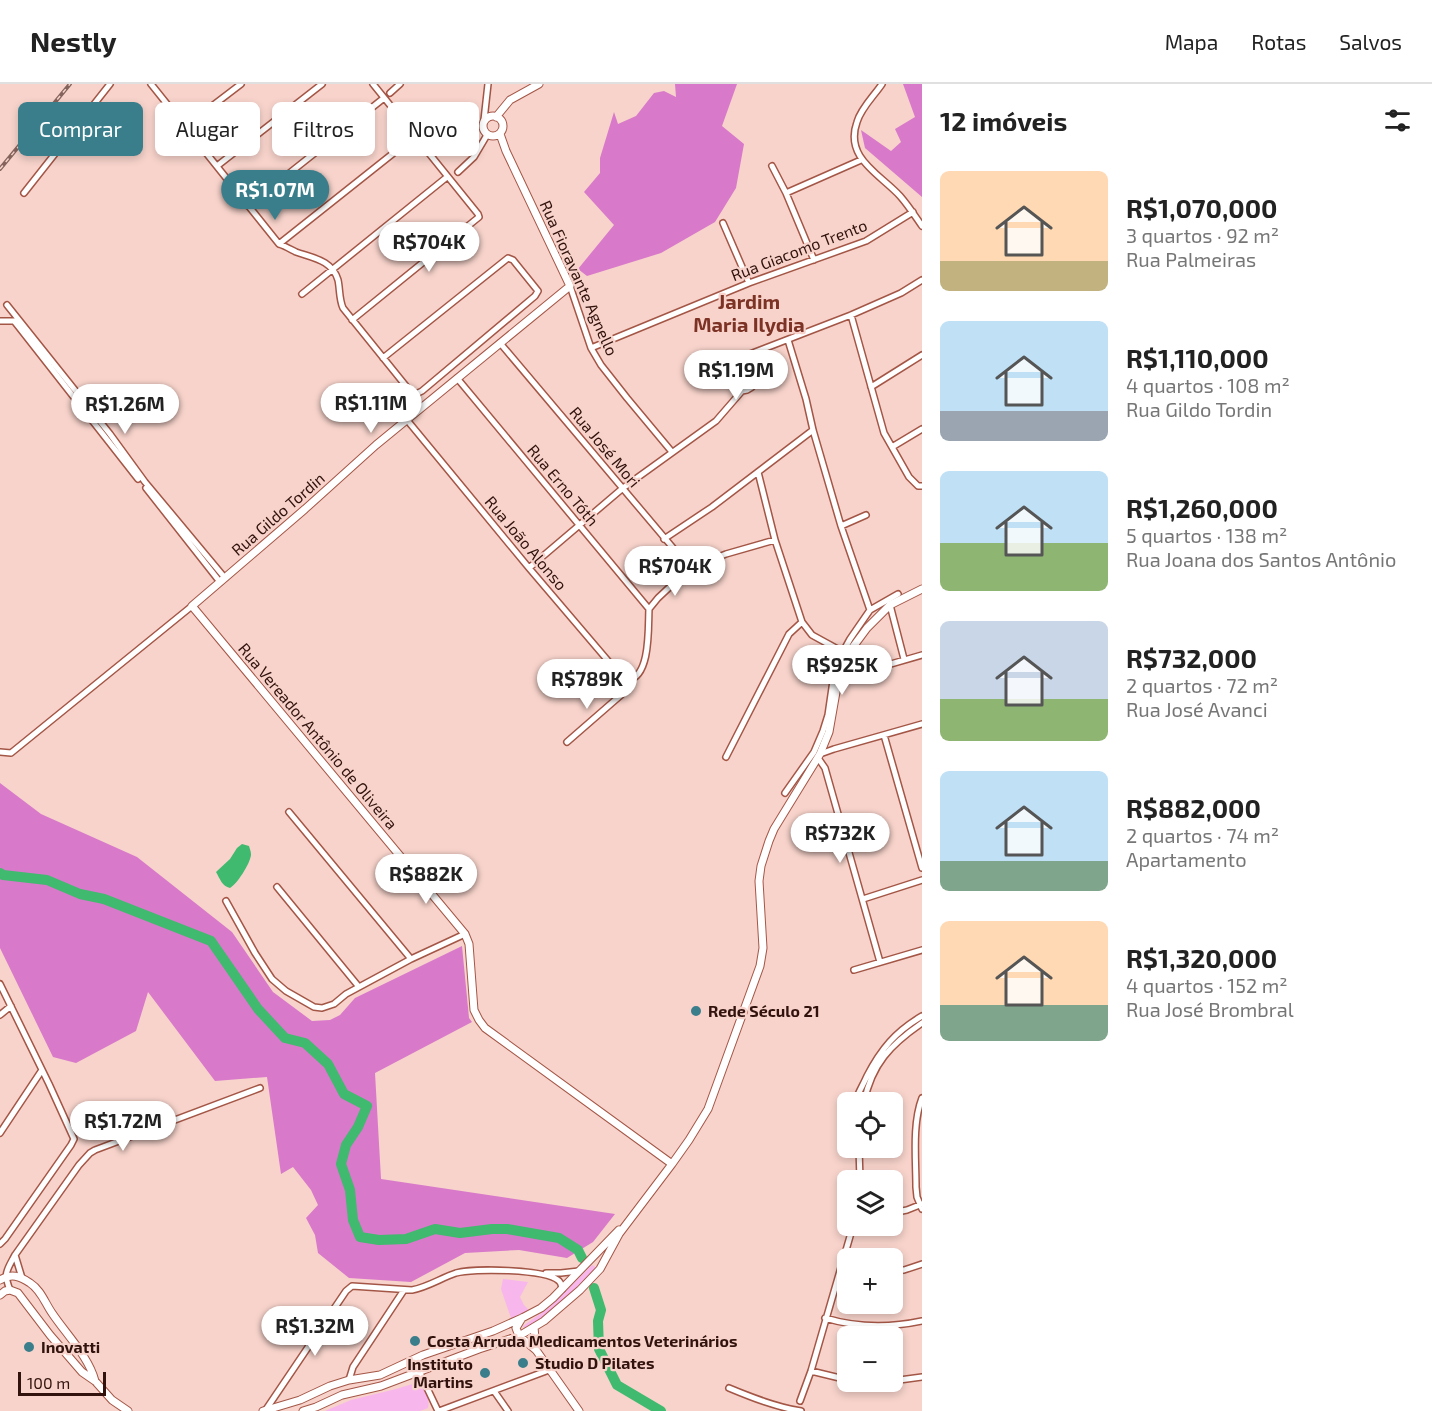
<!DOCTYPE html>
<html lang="pt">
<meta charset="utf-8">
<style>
body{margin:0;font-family:"Exo 2",sans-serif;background:#f6f6f6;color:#222;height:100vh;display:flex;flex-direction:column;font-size:22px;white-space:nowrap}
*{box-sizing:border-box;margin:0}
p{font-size:20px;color:#767676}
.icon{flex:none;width:33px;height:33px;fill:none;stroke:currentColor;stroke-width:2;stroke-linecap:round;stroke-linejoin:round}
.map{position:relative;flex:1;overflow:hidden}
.panel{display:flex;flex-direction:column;background:#fff;width:510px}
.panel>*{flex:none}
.hud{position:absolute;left:18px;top:18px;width:570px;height:54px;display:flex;gap:12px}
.fabs{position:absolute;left:837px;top:1008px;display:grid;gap:12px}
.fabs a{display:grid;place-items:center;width:66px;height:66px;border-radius:9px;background:#fff;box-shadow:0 3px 9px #0003;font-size:30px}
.scale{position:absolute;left:18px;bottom:15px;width:88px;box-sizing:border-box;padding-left:6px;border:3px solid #31120c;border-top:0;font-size:16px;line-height:21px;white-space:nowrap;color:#31120c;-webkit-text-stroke:4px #f7d3cb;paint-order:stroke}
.price{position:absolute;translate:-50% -51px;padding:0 14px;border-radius:21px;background:#fff;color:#222;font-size:20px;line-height:39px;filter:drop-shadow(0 2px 3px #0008)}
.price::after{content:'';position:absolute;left:50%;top:36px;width:18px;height:14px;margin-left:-9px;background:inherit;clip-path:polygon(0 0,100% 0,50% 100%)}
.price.on{background:#3a7e8c;color:#fff}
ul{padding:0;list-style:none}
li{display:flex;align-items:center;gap:18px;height:150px;padding:0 18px}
li span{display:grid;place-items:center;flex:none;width:168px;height:120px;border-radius:9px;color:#555}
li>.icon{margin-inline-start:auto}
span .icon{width:72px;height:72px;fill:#fffc;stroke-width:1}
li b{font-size:26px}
h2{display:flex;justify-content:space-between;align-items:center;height:72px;padding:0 18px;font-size:26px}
.tag{padding:0 21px;border-radius:9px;background:#fff;box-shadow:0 3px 9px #0003;font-size:21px;line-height:54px}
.tag.on{background:#3a7e8c;color:#fff}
header{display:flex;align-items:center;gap:36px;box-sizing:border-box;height:84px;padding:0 30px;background:#fff;border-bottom:2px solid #e0e0e0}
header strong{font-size:28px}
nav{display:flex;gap:33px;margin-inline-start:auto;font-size:21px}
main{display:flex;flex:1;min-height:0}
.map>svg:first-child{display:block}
.green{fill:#f7b6ec}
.forest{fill:#d879ca}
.water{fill:#3fba6e}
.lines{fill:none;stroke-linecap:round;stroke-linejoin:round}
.river{stroke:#3fba6e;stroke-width:10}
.street-casing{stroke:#a45646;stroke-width:8}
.secondary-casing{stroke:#a45646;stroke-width:9}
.street{stroke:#fff;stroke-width:5}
.secondary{stroke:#fff;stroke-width:7}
.rail-casing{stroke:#85645d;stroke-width:4}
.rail{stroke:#f7d3cb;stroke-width:1.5;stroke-dasharray:4.5;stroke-linecap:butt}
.poi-dot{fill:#3a7e8c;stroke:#f7d3cb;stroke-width:2}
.labels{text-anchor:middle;stroke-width:4.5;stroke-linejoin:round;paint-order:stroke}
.street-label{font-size:16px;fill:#31120c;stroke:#f7d3cb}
.poi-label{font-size:16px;font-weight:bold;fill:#31120c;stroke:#f7d3cb;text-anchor:start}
.quarter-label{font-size:20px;font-weight:bold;fill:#7c3224;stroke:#f7d3cb}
</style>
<header>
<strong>Nestly</strong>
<nav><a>Mapa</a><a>Rotas</a><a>Salvos</a></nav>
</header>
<main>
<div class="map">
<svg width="922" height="1327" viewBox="0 0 922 1327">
<rect width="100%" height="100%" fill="#f7d3cb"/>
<path class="green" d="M 592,1181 L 597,1184 L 544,1234 L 525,1246 L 523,1242 L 550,1223 Z
M 503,1195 L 528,1198 L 520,1213 L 524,1221 L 530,1227 L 512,1237 L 501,1205 Z
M 416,1299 C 426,1302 430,1314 428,1324 L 420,1327 L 325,1327 L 351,1316 L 396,1305 Z"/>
<path class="forest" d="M 675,0 L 737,0 L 722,42 L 744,60 L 736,104 L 715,138 L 661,169 L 587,192 L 578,185 L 614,141 L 584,108 L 600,89 L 600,74 L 614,28 L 618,40 L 636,32 L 654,9 L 664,7 L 676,13 Z
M 903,0 L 922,0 L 922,113 L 865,64 L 861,46 L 891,67 L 901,58 L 895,45 L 915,33 Z
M 0,699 L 41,730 L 137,773 L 232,848 L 273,908 L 312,937 L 330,936 L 340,931 L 355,914 L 462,862 L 469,934 L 472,938 L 375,989 L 381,1095 L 615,1130 L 593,1158 L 567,1174 L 519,1166 L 465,1169 L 411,1198 L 349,1194 L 318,1169 L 315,1151 L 306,1134 L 318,1121 L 311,1106 L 293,1083 L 281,1090 L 267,993 L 215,997 L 148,908 L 136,947 L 76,979 L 53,973 L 0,864 Z"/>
<path class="water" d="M 242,760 L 249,762 C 250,766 251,767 251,771 C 250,780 237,800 230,804 C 222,802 220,795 216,788 L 230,775 L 237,764 Z"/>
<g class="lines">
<path class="river" d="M 0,789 L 3,791 L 47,796 L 80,810 L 104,815 L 211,857 L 258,925 L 285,954 L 305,959 L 328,980 L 344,1010 L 367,1022 L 358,1043 L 346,1061 L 341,1080 L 350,1106 L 353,1136 L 360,1153 L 379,1156 L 406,1155 L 435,1145 L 460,1149 L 492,1145 L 507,1145 L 559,1154 L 578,1166 L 582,1174
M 594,1204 L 601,1226 L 598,1237 L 599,1265 L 617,1301 L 661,1327"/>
<g class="street-casing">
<path id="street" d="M 151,0 L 279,160 C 285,162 290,165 296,168 C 313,174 332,176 338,196 C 340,205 339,215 343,224 L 410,307 L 416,310 L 422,307 L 535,212 L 538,207 L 513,176 L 508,174 L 383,274
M 882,0 C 874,12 861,24 857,38 C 844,74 880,90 900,112 C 908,121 915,132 922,142
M 390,9 L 400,0
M 484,36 L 488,0
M 186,42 L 241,0
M 217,82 L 322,0
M 772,82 L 786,109 L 814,176
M 458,88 L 474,73 L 487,51
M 24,109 L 110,0
M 786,109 L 861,76
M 248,122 L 384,14
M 723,139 L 749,199
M 279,160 L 415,52
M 570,202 L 591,264 L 601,281 L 627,314 L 672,368
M 302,210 L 447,93
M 7,221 L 110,350 L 145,398 L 225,494
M 851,231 L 884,349 L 909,393 L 918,402 L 922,402
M 352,236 L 479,133 L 478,130 L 373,0
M 0,237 L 14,237 L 18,242 L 138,395
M 788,256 L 806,315 L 813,346 L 841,442 L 870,526
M 500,259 L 690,484
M 591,264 L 749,199 L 866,157 L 913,128
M 743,273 L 752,303 L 747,306 L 742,307 L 732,278 L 737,275 L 851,231 L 901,209 L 922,196
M 457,294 L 649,525
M 871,303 L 922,271
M 407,336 L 529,484 L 621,592 L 628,596
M 892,363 L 922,345
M 758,388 L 775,456 L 802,538 L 812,551 L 843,568
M 146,404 L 220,498
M 841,442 L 866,431
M 664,455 L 712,423 L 813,346
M 529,484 L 623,404 L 716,337 L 742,307
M 890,521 L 904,575
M 839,593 L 877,584 L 922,571
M 628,596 C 651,593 648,542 649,525 L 658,514 L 690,484 L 726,470 L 775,456
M 884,651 L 922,784
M 567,658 L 621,611 L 628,596
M 0,668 L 11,669 L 192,522
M 820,670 L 834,665 L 922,640
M 726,673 L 789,550 L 802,538
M 818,674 L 825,684 L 880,878
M 785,709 L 814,668 L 823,647 L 828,631 L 834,590 L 838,577 L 850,555 L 870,526 L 898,510
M 289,728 L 411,875
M 277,803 L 359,903
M 863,815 L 922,796
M 226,817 L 255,869 L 272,895 L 286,907 L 314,923 L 322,924 L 334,920 L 346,910 L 411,875 L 465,850
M 854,886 L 922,866
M 0,900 L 49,1000 L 74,1055 L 71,1061 L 5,1155 L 0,1160
M 0,931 L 11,922
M 922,1014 C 912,1040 916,1076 916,1103 L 917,1113 L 922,1125
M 855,1018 C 858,1009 863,1001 867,992 C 881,965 895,948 922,932
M 864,1018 C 872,980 890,961 922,939
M 0,1049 L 42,986
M 859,1064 L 860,1096
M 892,1129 L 907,1126 L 922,1120
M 15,1171 L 22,1194
M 892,1187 L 904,1186 L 922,1180
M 546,1189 L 561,1189 L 579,1187
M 10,1206 C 3,1189 7,1186 15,1171 L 79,1081 L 90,1069 L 95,1066 L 260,1004
M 825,1234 C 858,1244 889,1244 922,1237
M 419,1287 L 438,1327
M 811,1287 L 848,1296
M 349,1296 L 353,1283 L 404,1206
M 892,1297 L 922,1293
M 879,1298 L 888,1298
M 729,1304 C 753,1314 776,1323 801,1327
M 494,1307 L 508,1327
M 800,1317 L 811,1287 L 853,1142
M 265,1327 L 346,1207 L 352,1202 L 412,1206 C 428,1203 441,1194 456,1189 C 473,1184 546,1185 559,1197 C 562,1200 561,1201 562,1205
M 439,1327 L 549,1286"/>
</g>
<g class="secondary-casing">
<path id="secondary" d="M483 42a10 10 0 1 1 20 0a10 10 0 1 1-20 0Z
M 496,33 L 510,16 L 539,0
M 500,50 L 506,67 L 570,202 L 376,361 L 305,425 L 192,522 L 465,850 L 469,860 L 474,926 L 479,936 L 485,944 L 672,1080
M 0,1196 C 11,1189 20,1192 30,1199 C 41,1206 45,1219 52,1229 C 66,1250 89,1273 95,1297
M 0,1211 L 5,1207 L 10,1206 L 18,1209 L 50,1251 L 82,1288 L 95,1297 L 112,1316 L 128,1327
M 522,1234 L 516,1244 L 519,1252 L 536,1266 L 579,1327
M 534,1243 L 536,1266
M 263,1327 L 300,1316 L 330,1302 L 349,1296 L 380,1291 L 423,1271 L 493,1247 L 522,1234 L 541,1224 L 553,1214 L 619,1146
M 303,1327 L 316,1323 L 342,1311 L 381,1302 L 479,1265 L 519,1252 L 544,1237 L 580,1206 L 600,1185 L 619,1150 L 672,1080 L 689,1056 L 708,1025 L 760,882 L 763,864 L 759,797 L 761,782 L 769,757 L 774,745 L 820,670 L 829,648 L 839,591 L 847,571 L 867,544 L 890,521 L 922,505"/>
</g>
<use href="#street" class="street"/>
<use href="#secondary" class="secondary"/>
<g class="rail-casing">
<path id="rail" d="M 0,85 L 70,0"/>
</g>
<use href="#rail" class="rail"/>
</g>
<g class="poi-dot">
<circle cx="696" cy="927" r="6"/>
<circle cx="415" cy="1257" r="6"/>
<circle cx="29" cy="1263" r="6"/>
<circle cx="523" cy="1279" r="6"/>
<circle cx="485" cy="1289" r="6"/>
</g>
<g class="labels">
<g class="street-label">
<text transform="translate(799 166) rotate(-21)" y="6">Rua Giacomo Trento</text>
<text transform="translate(579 194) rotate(66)" y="6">Rua Fioravante Agnello</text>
<text transform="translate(605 363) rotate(50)" y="6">Rua José Mori</text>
<text transform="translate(563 401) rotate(50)" y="6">Rua Erno Tóth</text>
<text transform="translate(278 430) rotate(-41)" y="6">Rua Gildo Tordin</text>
<text transform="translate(526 459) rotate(50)" y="6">Rua João Alonso</text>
<text transform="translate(318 652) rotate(50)" y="6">Rua Vereador Antônio de Oliveira</text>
</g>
<g class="poi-label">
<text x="708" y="933">Rede Século 21</text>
<text x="427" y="1263">Costa Arruda Medicamentos Veterinários</text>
<text x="41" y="1269">Inovatti</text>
<text x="535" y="1285">Studio D Pilates</text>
<text x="473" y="1286" text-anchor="end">Instituto<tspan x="473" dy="18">Martins</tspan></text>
</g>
<g class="quarter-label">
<text x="749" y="225">Jardim<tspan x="749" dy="23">Maria Ilydia</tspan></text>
</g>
</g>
</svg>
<div class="fabs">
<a><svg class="icon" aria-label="locate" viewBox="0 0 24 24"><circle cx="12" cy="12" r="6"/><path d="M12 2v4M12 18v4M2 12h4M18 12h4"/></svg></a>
<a><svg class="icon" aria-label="layers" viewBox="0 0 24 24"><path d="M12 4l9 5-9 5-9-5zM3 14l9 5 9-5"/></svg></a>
<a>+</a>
<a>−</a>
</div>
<div class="scale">100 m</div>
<b class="price on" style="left:275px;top:137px">R$1.07M</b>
<b class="price" style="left:429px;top:189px">R$704K</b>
<b class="price" style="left:736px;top:317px">R$1.19M</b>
<b class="price" style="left:371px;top:350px">R$1.11M</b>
<b class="price" style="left:125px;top:351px">R$1.26M</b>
<b class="price" style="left:675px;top:513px">R$704K</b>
<b class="price" style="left:842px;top:612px">R$925K</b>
<b class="price" style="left:587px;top:626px">R$789K</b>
<b class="price" style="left:840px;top:780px">R$732K</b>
<b class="price" style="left:426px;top:821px">R$882K</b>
<b class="price" style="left:123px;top:1068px">R$1.72M</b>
<b class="price" style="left:315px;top:1273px">R$1.32M</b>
<div class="hud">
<a class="tag on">Comprar</a>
<a class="tag">Alugar</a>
<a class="tag">Filtros</a>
<a class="tag">Novo</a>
</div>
</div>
<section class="panel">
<h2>12 imóveis<svg class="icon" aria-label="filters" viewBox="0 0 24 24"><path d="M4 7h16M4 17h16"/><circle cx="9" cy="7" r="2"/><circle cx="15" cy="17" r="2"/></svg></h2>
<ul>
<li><span style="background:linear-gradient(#ffd9b3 75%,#c2b280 0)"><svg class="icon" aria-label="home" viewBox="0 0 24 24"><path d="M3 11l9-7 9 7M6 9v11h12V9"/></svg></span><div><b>R$1,070,000</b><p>3 quartos · 92 m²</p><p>Rua Palmeiras</p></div></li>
<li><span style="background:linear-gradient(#bfe0f5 75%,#9aa5b1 0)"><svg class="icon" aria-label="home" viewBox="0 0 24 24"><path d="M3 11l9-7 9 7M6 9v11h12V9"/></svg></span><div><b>R$1,110,000</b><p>4 quartos · 108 m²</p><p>Rua Gildo Tordin</p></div></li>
<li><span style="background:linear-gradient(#bfe0f5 60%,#8fb573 0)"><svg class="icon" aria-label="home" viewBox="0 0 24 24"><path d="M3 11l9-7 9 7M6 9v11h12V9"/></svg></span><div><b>R$1,260,000</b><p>5 quartos · 138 m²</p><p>Rua Joana dos Santos Antônio</p></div></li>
<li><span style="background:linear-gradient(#c9d6e8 65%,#8fb573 0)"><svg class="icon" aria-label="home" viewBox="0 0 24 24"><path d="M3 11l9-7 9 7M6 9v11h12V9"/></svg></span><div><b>R$732,000</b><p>2 quartos · 72 m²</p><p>Rua José Avanci</p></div></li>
<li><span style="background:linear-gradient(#bfe0f5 75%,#7fa58c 0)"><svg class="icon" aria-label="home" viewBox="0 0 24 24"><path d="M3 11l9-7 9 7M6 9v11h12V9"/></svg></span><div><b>R$882,000</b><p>2 quartos · 74 m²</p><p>Apartamento</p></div></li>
<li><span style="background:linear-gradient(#ffd9b3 70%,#7fa58c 0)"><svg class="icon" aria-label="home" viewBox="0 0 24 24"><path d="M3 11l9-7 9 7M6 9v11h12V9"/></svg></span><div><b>R$1,320,000</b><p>4 quartos · 152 m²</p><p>Rua José Brombral</p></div></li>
</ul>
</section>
</main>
